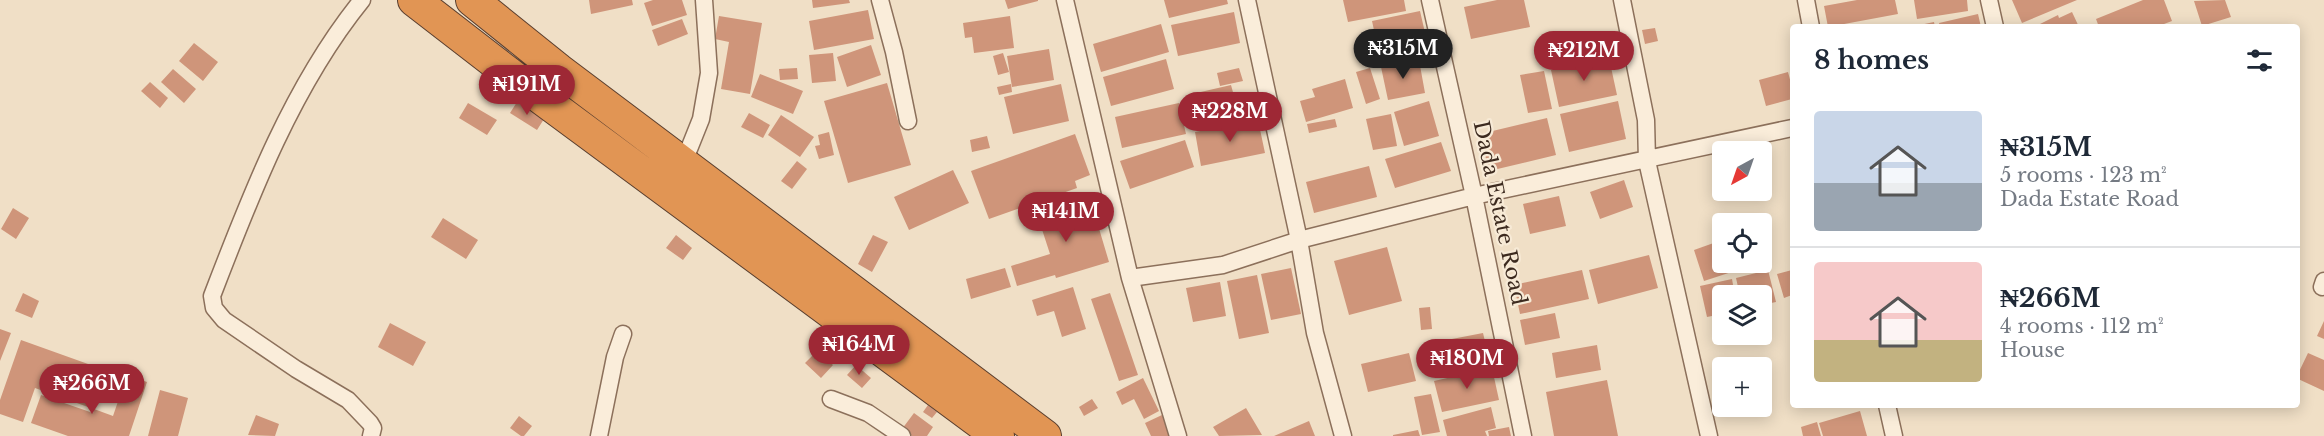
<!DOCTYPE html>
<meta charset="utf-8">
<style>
body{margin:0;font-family:"Libre Baskerville",serif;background:#f6f6f7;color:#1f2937;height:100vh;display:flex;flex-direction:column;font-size:22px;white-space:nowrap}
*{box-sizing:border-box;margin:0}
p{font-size:20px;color:#747a83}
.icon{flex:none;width:33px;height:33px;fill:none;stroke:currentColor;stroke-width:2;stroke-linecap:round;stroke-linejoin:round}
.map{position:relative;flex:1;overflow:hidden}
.details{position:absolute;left:1790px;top:24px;width:510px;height:384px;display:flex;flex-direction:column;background:#fff;border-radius:6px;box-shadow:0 3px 15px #0003}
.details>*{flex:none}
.needle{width:39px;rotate:220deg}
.tools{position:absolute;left:1712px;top:141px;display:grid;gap:12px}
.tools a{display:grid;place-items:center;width:60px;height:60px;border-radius:6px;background:#fff;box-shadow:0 3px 15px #0003;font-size:30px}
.price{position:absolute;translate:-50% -51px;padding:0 14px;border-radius:21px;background:#9e2835;color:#fff;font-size:20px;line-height:39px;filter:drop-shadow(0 2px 3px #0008)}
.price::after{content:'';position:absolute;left:50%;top:36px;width:18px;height:14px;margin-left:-9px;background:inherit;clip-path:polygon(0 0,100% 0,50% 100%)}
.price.on{background:#222;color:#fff}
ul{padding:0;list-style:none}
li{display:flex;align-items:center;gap:18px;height:150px;padding:0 24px}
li+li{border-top:2px solid #e0e1e3}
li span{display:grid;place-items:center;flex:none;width:168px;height:120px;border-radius:6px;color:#555}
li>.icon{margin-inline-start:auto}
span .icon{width:72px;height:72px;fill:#fffc;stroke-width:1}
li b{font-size:26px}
h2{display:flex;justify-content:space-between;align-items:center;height:72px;padding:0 24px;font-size:26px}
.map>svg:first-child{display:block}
.building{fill:#cf957a}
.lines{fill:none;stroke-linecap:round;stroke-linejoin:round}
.street-casing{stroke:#8c705b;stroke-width:19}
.highway-casing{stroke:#5a3f2f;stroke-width:34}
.street{stroke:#faedda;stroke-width:16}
.highway{stroke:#e19554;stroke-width:32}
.labels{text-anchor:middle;stroke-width:4.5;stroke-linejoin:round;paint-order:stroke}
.street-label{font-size:21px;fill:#3c2a1f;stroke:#f7ead6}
</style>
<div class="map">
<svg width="2324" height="436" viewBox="0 0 2324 436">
<rect width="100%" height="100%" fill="#f0dfc6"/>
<path class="building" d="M 589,0 L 632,0 L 633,5 L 591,14 Z
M 653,0 L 682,0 L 687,15 L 652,26 L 644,3 Z
M 812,0 L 849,0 L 850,3 L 813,8 Z
M 1005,0 L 1038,0 L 1038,1 L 1008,9 Z
M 1164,0 L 1227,0 L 1228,4 L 1169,18 Z
M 1343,0 L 1404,0 L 1406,11 L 1348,22 Z
M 1497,0 L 1524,0 L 1530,27 L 1471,39 L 1464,7 Z
M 1857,0 L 1895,0 L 1898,14 L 1828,27 L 1824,6 Z
M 1914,0 L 1967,0 L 1968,11 L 1917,19 Z
M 2012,0 L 2077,0 L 2022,23 Z
M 2143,0 L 2164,0 L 2172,21 L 2156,27 L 2099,27 L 2096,19 Z
M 2225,0 L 2231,17 L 2202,26 L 2194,1 Z
M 868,10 L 874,39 L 814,50 L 809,21 Z
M 1420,11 L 1426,37 L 1415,40 L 1417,50 L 1380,58 L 1372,21 Z
M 1234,12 L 1240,43 L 1178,56 L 1171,25 Z
M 2072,12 L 2079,27 L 2034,27 L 2058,15 L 2059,18 Z
M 1978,14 L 1981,27 L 1940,27 L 1939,23 Z
M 719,16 L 762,23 L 750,94 L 721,89 L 729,42 L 715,39 Z
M 1010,16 L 1014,48 L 974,53 L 972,37 L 965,38 L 963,23 Z
M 682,19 L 688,34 L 658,46 L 652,30 Z
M 1934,22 L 1935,27 L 1915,27 L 1915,26 Z
M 1161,24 L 1169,52 L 1101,72 L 1093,44 Z
M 1655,28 L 1658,41 L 1645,44 L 1642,30 Z
M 194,43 L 218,62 L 203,81 L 179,61 Z
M 871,45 L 881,75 L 847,87 L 837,57 Z
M 1049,49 L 1054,80 L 1012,87 L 1007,56 Z
M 833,53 L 836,81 L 812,83 L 809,55 Z
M 1003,53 L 1009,72 L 998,75 L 993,56 Z
M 1609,58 L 1617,95 L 1559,107 L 1551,70 Z
M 1166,59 L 1174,89 L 1111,106 L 1103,77 Z
M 1419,60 L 1425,93 L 1388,100 L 1381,67 Z
M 797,68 L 798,79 L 780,80 L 779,69 Z
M 1239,68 L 1243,81 L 1220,86 L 1217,73 Z
M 1370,68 L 1380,99 L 1366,104 L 1356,72 Z
M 173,69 L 196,89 L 184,103 L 161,82 Z
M 1544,71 L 1552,109 L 1528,113 L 1520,75 Z
M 1788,72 L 1792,87 L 1792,99 L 1766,106 L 1759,80 Z
M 760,74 L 803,91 L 793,114 L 751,97 Z
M 1345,79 L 1353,108 L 1306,122 L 1300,101 L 1315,97 L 1312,89 Z
M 150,82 L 168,98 L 160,108 L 141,91 Z
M 887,83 L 911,165 L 848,183 L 824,101 Z
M 1011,84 L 1012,92 L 999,95 L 997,87 Z
M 1061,84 L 1069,121 L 1013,134 L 1004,97 Z
M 1231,85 L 1236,103 L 1196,113 L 1192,94 Z
M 1264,98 L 1266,106 L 1252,108 L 1250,100 Z
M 1429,101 L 1439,136 L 1404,146 L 1394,112 Z
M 1618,101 L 1626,139 L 1569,152 L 1560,114 Z
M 517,102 L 544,119 L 537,130 L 510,113 Z
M 468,103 L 497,120 L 487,135 L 459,118 Z
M 1179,103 L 1186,134 L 1122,148 L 1115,117 Z
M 749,113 L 770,125 L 763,138 L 741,127 Z
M 1391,114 L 1397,146 L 1373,150 L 1366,119 Z
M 781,115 L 814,137 L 800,157 L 768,135 Z
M 1547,118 L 1556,155 L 1489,171 L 1480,134 Z
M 1335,119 L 1337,127 L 1309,133 L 1307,124 Z
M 1258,120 L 1265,153 L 1201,166 L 1195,132 Z
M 829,132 L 834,155 L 819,159 L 815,146 L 820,145 L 818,135 Z
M 1075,134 L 1090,175 L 1075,181 L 1077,188 L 989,219 L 971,171 Z
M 987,136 L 990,148 L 972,152 L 970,140 Z
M 1185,140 L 1194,167 L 1130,189 L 1120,161 Z
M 1441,142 L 1451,171 L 1395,188 L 1385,159 Z
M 797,161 L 807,169 L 792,189 L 781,181 Z
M 1369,166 L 1377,197 L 1314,213 L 1306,182 Z
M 953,170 L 969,203 L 909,230 L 894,197 Z
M 1624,180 L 1633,207 L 1600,219 L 1590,192 Z
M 1089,195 L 1109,262 L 1056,278 L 1055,275 L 1017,286 L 1011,266 L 1050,254 L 1036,211 Z
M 1559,196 L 1566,226 L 1530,234 L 1523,204 Z
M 13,208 L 29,218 L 16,239 L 1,229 Z
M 443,218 L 478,240 L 466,259 L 431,237 Z
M 676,235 L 692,248 L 683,260 L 666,248 Z
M 873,235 L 888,242 L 872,272 L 858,264 Z
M 1722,240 L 1722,262 L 1752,262 L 1753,265 L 1704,281 L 1694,250 Z
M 1387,247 L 1402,301 L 1349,315 L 1334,261 Z
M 1649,255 L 1658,288 L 1598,304 L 1589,270 Z
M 1005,268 L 1011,287 L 971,299 L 966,279 Z
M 1291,268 L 1301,314 L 1271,320 L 1261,274 Z
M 1582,270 L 1589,299 L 1520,314 L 1514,285 Z
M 1768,270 L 1776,302 L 1761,305 L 1761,296 L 1740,296 L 1736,278 Z
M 1792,270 L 1792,295 L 1784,298 L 1777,274 Z
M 1257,275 L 1269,333 L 1239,339 L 1227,281 Z
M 1732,279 L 1735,296 L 1722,296 L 1722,314 L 1707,317 L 1700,286 Z
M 1220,282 L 1226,316 L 1193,322 L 1186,288 Z
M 1073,287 L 1086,329 L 1062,337 L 1054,311 L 1037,316 L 1032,300 Z
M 23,293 L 39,301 L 32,318 L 15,311 Z
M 1110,293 L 1138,375 L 1119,381 L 1091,299 Z
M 1430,307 L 1432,329 L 1421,330 L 1419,308 Z
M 1555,313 L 1560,338 L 1525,345 L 1520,320 Z
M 2324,321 L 2324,339 L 2317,336 Z
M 390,323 L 426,342 L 413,366 L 378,347 Z
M 0,329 L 11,333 L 0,361 Z
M 1483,333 L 1490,362 L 1433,374 L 1426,344 Z
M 21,340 L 102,369 L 88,407 L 35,388 L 23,422 L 0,414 L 0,400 Z
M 1597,345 L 1601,370 L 1556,378 L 1552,353 Z
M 817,351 L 833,365 L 821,378 L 805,363 Z
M 1409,353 L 1416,381 L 1368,392 L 1361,364 Z
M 2308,353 L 2324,360 L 2324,391 L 2296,378 Z
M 856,365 L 871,378 L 862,388 L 847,375 Z
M 1492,368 L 1499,400 L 1442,412 L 1434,381 Z
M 127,375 L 147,382 L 129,436 L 68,436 L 31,423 L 41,395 L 93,413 L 94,409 L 113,416 Z
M 1143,378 L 1159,411 L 1144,419 L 1134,399 L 1122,405 L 1116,392 Z
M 1607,380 L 1618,436 L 1554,436 L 1546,392 Z
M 160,390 L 188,398 L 178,436 L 148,436 Z
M 1431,394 L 1440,432 L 1422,435 L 1414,397 Z
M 1092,399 L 1098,408 L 1084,416 L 1079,407 Z
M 928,405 L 937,412 L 932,418 L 923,412 Z
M 1491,407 L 1496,428 L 1485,431 L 1487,436 L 1447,436 L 1443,420 Z
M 1246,408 L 1262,435 L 1219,436 L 1213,427 Z
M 1860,411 L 1867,436 L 1823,436 L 1819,423 Z
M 914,413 L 933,427 L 927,436 L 912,436 L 902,429 Z
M 256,415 L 279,424 L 275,436 L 248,435 Z
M 1162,415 L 1172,436 L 1151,436 L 1145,423 Z
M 519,416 L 532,426 L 524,436 L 521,436 L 510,428 Z
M 1309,421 L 1315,436 L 1274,436 Z
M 1817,422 L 1821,436 L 1803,436 L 1801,427 Z
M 1509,427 L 1511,436 L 1489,436 L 1488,431 Z
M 1418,430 L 1420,436 L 1393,436 L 1393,435 Z"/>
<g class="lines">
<g class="street-casing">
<path id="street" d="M 362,0 C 293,85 251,194 212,296 L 214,308 L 224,320 L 296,369 L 348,400 L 370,423 L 373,428 L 371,436
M 880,0 L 894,52 L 908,121
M 1065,0 L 1130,278 L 1223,265 L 1299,240 L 1474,196 L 1792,128
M 1247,0 L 1299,240 L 1315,333 L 1343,436
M 1430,0 L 1474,196 L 1523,436
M 1622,0 L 1646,120 L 1647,161 L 1709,436
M 1806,0 L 1811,27
M 1989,0 L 1995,27
M 683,164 L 701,119 L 709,73 L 704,0
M 1130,278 L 1178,436
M 2322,287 L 2324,281
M 831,399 L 868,413 L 902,436
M 1887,405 L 1894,436
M 599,436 L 615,357 L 623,334"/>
</g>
<g class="highway-casing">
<path id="highway" d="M 414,0 L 533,92 L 998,436
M 472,0 L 559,70 L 1045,436"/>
</g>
<use href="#street" class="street"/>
<use href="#highway" class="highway"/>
</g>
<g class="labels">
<g class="street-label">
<text transform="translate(1500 213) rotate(78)" y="7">Dada Estate Road</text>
</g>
</g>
</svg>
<div class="tools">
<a><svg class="needle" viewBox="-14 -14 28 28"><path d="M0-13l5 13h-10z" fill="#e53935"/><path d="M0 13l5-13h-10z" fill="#747a83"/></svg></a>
<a><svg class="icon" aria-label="locate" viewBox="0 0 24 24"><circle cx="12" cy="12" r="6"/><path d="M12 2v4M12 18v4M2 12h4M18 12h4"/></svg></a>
<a><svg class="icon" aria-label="layers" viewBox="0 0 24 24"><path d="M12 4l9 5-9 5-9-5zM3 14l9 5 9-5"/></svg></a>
<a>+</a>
</div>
<b class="price on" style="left:1403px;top:80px">₦315M</b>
<b class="price" style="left:1584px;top:82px">₦212M</b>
<b class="price" style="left:527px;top:116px">₦191M</b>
<b class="price" style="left:1230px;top:143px">₦228M</b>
<b class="price" style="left:1066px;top:243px">₦141M</b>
<b class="price" style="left:859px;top:376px">₦164M</b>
<b class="price" style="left:1467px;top:390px">₦180M</b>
<b class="price" style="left:92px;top:415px">₦266M</b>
<section class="details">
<h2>8 homes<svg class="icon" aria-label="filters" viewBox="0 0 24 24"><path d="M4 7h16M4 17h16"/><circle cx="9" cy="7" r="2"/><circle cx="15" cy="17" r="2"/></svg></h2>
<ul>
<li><span style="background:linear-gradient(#c9d6e8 60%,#9aa5b1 0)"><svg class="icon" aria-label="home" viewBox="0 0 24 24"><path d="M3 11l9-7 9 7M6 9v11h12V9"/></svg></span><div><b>₦315M</b><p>5 rooms · 123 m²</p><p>Dada Estate Road</p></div></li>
<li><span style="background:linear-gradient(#f6c9c9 65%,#c2b280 0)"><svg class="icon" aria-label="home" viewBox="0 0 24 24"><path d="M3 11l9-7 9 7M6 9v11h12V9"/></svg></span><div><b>₦266M</b><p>4 rooms · 112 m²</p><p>House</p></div></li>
</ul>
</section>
</div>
